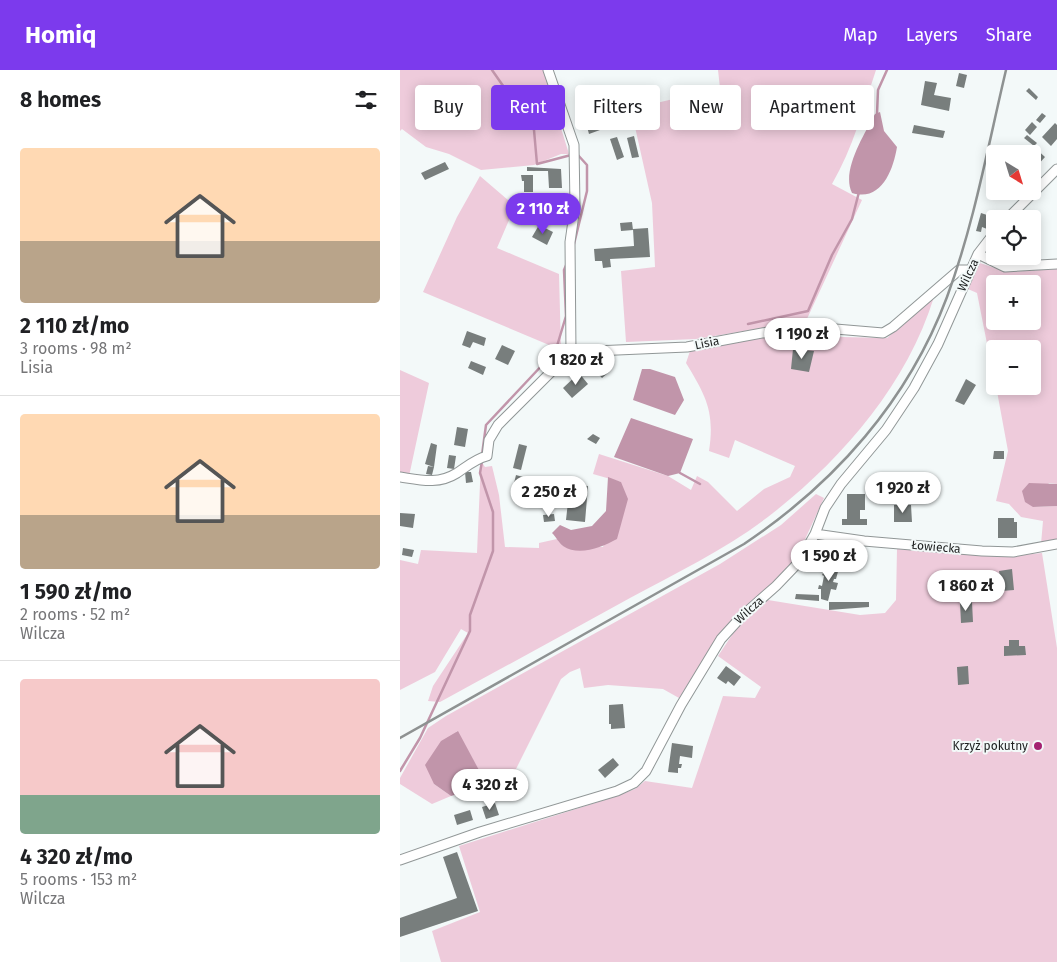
<!DOCTYPE html>
<meta charset="utf-8">
<style>
body{margin:0;font-family:"Fira Sans",sans-serif;background:#f2f2f2;color:#202124;height:100vh;display:flex;flex-direction:column;font-size:19px;white-space:nowrap}
*{box-sizing:border-box;margin:0}
p{font-size:16px;color:#757577}
.icon{flex:none;width:28px;height:28px;fill:none;stroke:currentColor;stroke-width:2;stroke-linecap:round;stroke-linejoin:round}
.map{position:relative;flex:1;overflow:hidden}
.drawer{display:flex;flex-direction:column;background:#fff;width:400px}
.drawer>*{flex:none}
.guide{position:absolute;left:15px;top:15px;width:475px;height:45px;display:flex;gap:10px}
.needle{width:32px;rotate:142deg}
.fabs{position:absolute;left:586px;top:75px;display:grid;gap:10px}
.fabs a{display:grid;place-items:center;width:55px;height:55px;border-radius:5px;background:#fff;box-shadow:0 2px 12px #0003;font-size:25px}
.price{position:absolute;translate:-50% -42px;padding:0 11px;border-radius:18px;background:#fff;color:#222;font-size:16px;line-height:32px;filter:drop-shadow(0 1px 2px #0008)}
.price::after{content:'';position:absolute;left:50%;top:30px;width:15px;height:11px;margin-left:-8px;background:inherit;clip-path:polygon(0 0,100% 0,50% 100%)}
.price.active{background:#7c3aed;color:#fff}
ul{padding:0;list-style:none}
li{display:grid;align-content:center;gap:10px;height:265px;padding:0 20px}
li+li{border-top:1px solid #e0e0e0}
li span{display:grid;place-items:center;height:155px;border-radius:5px;color:#555}
li>.icon{margin-inline-start:auto}
span .icon{width:90px;height:90px;fill:#fffc;stroke-width:1}
li b{font-size:21px}
h2{display:flex;justify-content:space-between;align-items:center;height:60px;padding:0 20px;font-size:21px}
.pill{padding:0 18px;border-radius:5px;background:#fff;box-shadow:0 2px 12px #0003;font-size:18px;line-height:45px}
.pill.active{background:#7c3aed;color:#fff}
header{display:flex;align-items:center;gap:30px;box-sizing:border-box;height:70px;padding:0 25px;background:#7c3aed;color:#fff}
header strong{font-size:24px}
nav{display:flex;gap:28px;margin-inline-start:auto;font-size:18px}
main{display:flex;flex:1;min-height:0}
.map>svg:first-child{display:block}
.green{fill:#eecbdb;fill-rule:evenodd}
.water{fill:#c195aa}
.lines{fill:none;stroke-linecap:round;stroke-linejoin:round}
.stream{stroke:#c195aa;stroke-width:2.5}
.building{fill:#787e7d}
.street-casing{stroke:#919797;stroke-width:11}
.street{stroke:#fff;stroke-width:9}
.rail{stroke:#8e9292;stroke-width:2.5}
.poi-dot{fill:#a42271;stroke:#f3f9f9;stroke-width:2}
.labels{text-anchor:middle;stroke-width:4;stroke-linejoin:round;paint-order:stroke}
.street-label{font-size:12px;fill:#1f2121;stroke:#f3f9f9}
.poi-label{font-size:12px;fill:#1f2121;stroke:#f3f9f9;text-anchor:end}
</style>
<header>
<strong>Homiq</strong>
<nav><a>Map</a><a>Layers</a><a>Share</a></nav>
</header>
<main>
<section class="drawer">
<h2>8 homes<svg class="icon" aria-label="filters" viewBox="0 0 24 24"><path d="M4 7h16M4 17h16"/><circle cx="9" cy="7" r="2"/><circle cx="15" cy="17" r="2"/></svg></h2>
<ul>
<li><span style="background:linear-gradient(#ffd9b3 60%,#b9a48a 0)"><svg class="icon" aria-label="home" viewBox="0 0 24 24"><path d="M3 11l9-7 9 7M6 9v11h12V9"/></svg></span><div><b>2 110 zł/mo</b><p>3 rooms · 98 m²</p><p>Lisia</p></div></li>
<li><span style="background:linear-gradient(#ffd9b3 65%,#b9a48a 0)"><svg class="icon" aria-label="home" viewBox="0 0 24 24"><path d="M3 11l9-7 9 7M6 9v11h12V9"/></svg></span><div><b>1 590 zł/mo</b><p>2 rooms · 52 m²</p><p>Wilcza</p></div></li>
<li><span style="background:linear-gradient(#f6c9c9 75%,#7fa58c 0)"><svg class="icon" aria-label="home" viewBox="0 0 24 24"><path d="M3 11l9-7 9 7M6 9v11h12V9"/></svg></span><div><b>4 320 zł/mo</b><p>5 rooms · 153 m²</p><p>Wilcza</p></div></li>
</ul>
</section>
<div class="map">
<svg width="657" height="892" viewBox="0 0 657 892">
<rect width="100%" height="100%" fill="#f3f9f9"/>
<path class="green" d="M 0,0 L 143,0 L 169,84 L 161,84 L 134,95 L 81,100 L 49,84 L 26,77 L 2,59 L 0,61 Z
M 318,0 L 476,0 C 463,39 453,78 432,114 L 462,130 L 406,251 L 395,249 L 369,257 L 296,269 L 226,272 L 221,201 L 255,197 L 252,133 L 231,39 L 320,18 Z
M 80,106 L 115,136 L 97,178 L 159,204 L 161,280 L 23,222 L 57,147 Z
M 580,193 L 607,202 L 657,199 L 657,414 L 649,413 L 633,437 L 657,436 L 657,472 L 641,474 L 643,451 L 621,447 L 609,434 L 596,431 L 608,381 L 596,316 L 632,316 L 632,279 L 595,279 L 595,314 L 577,223 L 568,219 L 575,197 ZM 595,214 L 632,214 L 632,251 L 595,251 Z
M 534,227 C 507,314 443,388 373,443 C 330,477 278,502 230,528 C 167,563 104,597 40,632 L 28,631 L 33,616 L 68,563 L 61,559 L 35,602 L 0,620 L 0,490 L 18,494 L 21,480 L 77,483 L 81,391 L 85,397 L 92,396 L 99,425 L 105,477 L 139,478 L 139,473 L 157,469 L 163,476 L 203,477 L 221,412 L 193,404 L 199,384 L 268,406 L 291,420 L 297,406 L 308,412 L 337,441 L 364,419 L 390,407 L 395,396 L 335,370 L 329,388 L 309,381 C 315,342 306,326 286,293 L 290,281 L 367,265 L 403,262 L 442,267 L 487,268 Z
M 0,300 L 29,313 L 8,411 L 0,410 Z
M 416,424 L 424,428 L 396,489 L 375,512 L 339,542 L 318,566 L 279,628 L 263,619 L 208,615 L 184,618 L 180,598 L 170,602 L 161,609 L 111,709 L 87,715 L 57,661 L 34,714 L 51,726 L 32,734 L 0,714 L 0,708 L 28,658 L 46,646 L 320,494 L 381,455 Z
M 497,479 L 612,486 L 642,483 L 657,578 L 657,892 L 41,892 L 32,861 L 80,842 L 59,776 L 217,726 L 235,719 L 245,711 L 292,718 L 323,626 L 355,628 L 361,617 L 318,586 L 338,556 L 368,530 L 460,545 L 485,543 L 496,530 Z"/>
<path class="water" d="M 480,42 L 484,61 L 497,77 C 493,101 481,132 452,123 C 441,101 464,65 475,44 Z
M 242,299 L 250,299 L 275,307 L 284,330 L 275,345 L 233,330 Z
M 231,348 L 293,369 L 280,403 L 268,406 L 214,387 Z
M 208,407 L 221,412 L 228,429 L 217,469 C 202,477 179,487 163,476 C 159,473 156,467 152,463 L 160,455 L 171,460 L 192,456 L 206,441 Z
M 629,413 L 657,414 L 657,436 L 633,437 L 625,432 L 622,421 Z
M 58,661 L 87,715 L 51,726 L 34,714 L 25,695 L 41,671 Z"/>
<g class="lines">
<path class="stream" d="M 92,0 L 134,60 L 137,94 L 171,85
M 477,44 L 478,20 L 487,0
M 174,174 L 187,121 L 187,95 L 177,84
M 348,254 L 408,241 L 432,185 L 452,149 L 459,122
M 82,385 L 86,355 L 146,291 L 157,276 L 166,246 L 164,200 L 167,193
M 280,403 L 300,414
M 0,701 L 20,668 L 70,561 L 70,545 L 93,481 L 93,442 L 80,403 L 82,391"/>
</g>
<path class="building" d="M 559,3 L 567,5 L 564,18 L 556,16 Z
M 525,11 L 537,13 L 534,25 L 551,28 L 549,41 L 521,35 Z
M 222,17 L 224,25 L 216,27 L 214,19 Z
M 629,18 L 638,27 L 636,30 L 626,21 Z
M 228,40 L 233,58 L 226,60 L 221,42 Z
M 642,43 L 646,46 L 640,53 L 636,50 Z
M 207,45 L 211,56 L 189,64 L 186,53 Z
M 632,52 L 637,57 L 630,65 L 625,60 Z
M 655,53 L 657,55 L 657,69 L 651,76 L 642,67 Z
M 514,55 L 545,61 L 543,68 L 512,63 Z
M 627,65 L 637,73 L 634,76 L 624,68 Z
M 234,66 L 239,87 L 232,88 L 227,68 Z
M 217,67 L 224,87 L 217,90 L 210,69 Z
M 633,76 L 645,87 L 636,97 L 632,94 L 632,84 L 627,84 Z
M 45,92 L 49,99 L 25,110 L 21,103 Z
M 127,97 L 161,99 L 162,118 L 149,118 L 148,101 L 127,101 Z
M 121,105 L 133,105 L 133,122 L 124,122 L 124,111 L 122,111 Z
M 581,143 L 590,146 L 587,159 L 582,157 L 581,162 L 576,161 Z
M 232,152 L 233,160 L 221,161 L 220,153 Z
M 139,155 L 153,162 L 147,175 L 132,167 Z
M 248,158 L 250,187 L 210,189 L 211,197 L 203,198 L 202,191 L 195,191 L 194,179 L 234,176 L 233,159 Z
M 67,261 L 86,268 L 84,276 L 73,272 L 70,278 L 62,275 Z
M 102,275 L 115,281 L 108,295 L 95,289 Z
M 393,279 L 414,281 L 409,302 L 391,299 Z
M 71,291 L 86,297 L 83,305 L 68,298 Z
M 203,293 L 210,301 L 202,308 L 195,300 Z
M 179,303 L 188,314 L 172,328 L 163,318 Z
M 566,309 L 576,315 L 564,335 L 555,331 Z
M 57,357 L 68,359 L 65,377 L 54,375 Z
M 193,364 L 200,368 L 196,374 L 187,369 Z
M 31,373 L 37,375 L 34,397 L 25,394 Z
M 119,374 L 127,376 L 121,400 L 113,398 Z
M 594,381 L 604,381 L 604,389 L 593,389 Z
M 49,385 L 56,386 L 54,399 L 47,398 Z
M 28,396 L 34,397 L 32,405 L 26,404 Z
M 65,402 L 71,402 L 73,412 L 66,413 Z
M 116,405 L 141,412 L 138,424 L 113,417 Z
M 170,414 L 188,416 L 185,452 L 166,450 Z
M 491,414 L 492,423 L 487,423 L 486,415 Z
M 447,424 L 465,424 L 465,440 L 460,440 L 460,449 L 467,449 L 467,455 L 442,455 L 442,449 L 447,449 Z
M 494,435 L 511,435 L 512,452 L 494,452 Z
M 0,443 L 15,444 L 13,458 L 0,456 Z
M 154,444 L 155,451 L 144,452 L 143,445 Z
M 598,448 L 614,448 L 614,452 L 617,452 L 617,468 L 598,468 Z
M 3,478 L 14,480 L 12,487 L 2,485 Z
M 427,495 L 439,498 L 436,509 L 434,509 L 433,512 L 438,513 L 436,520 L 431,519 L 428,531 L 421,529 L 421,519 L 418,519 L 419,515 L 422,516 L 424,506 L 422,505 Z
M 612,499 L 614,520 L 602,521 L 599,501 Z
M 550,503 L 569,504 L 570,520 L 555,521 L 555,511 L 550,511 Z
M 396,524 L 419,525 L 419,531 L 395,529 Z
M 429,532 L 469,532 L 469,537 L 429,540 Z
M 572,532 L 573,552 L 561,553 L 560,533 Z
M 609,570 L 619,570 L 619,576 L 625,576 L 626,585 L 604,586 L 604,576 L 609,576 Z
M 326,596 L 341,607 L 334,616 L 328,611 L 326,614 L 317,608 Z
M 568,596 L 569,614 L 558,615 L 557,597 Z
M 223,634 L 225,658 L 211,659 L 211,654 L 209,654 L 209,635 Z
M 272,673 L 293,676 L 292,688 L 280,686 L 279,694 L 282,694 L 281,698 L 278,698 L 278,703 L 268,702 Z
M 213,688 L 219,695 L 205,708 L 198,700 Z
M 95,733 L 99,745 L 86,749 L 82,737 Z
M 70,740 L 73,750 L 57,755 L 54,745 Z
M 57,782 L 78,841 L 0,867 L 0,848 L 57,828 L 43,787 Z"/>
<g class="lines">
<g class="street-casing">
<path id="street" d="M 148,0 L 174,75 L 175,137 L 170,172 L 171,282
M 607,149 L 657,99
M 578,184 L 605,197 L 657,194
M 0,407 C 20,410 38,415 57,403 C 66,397 75,389 87,386 L 89,370 L 98,355 L 171,282 L 287,277 L 400,256 L 483,263 L 493,257 L 559,200 L 569,200
M 415,464 L 464,471 L 582,481 L 613,482 L 657,474
M 0,790 L 80,762 L 217,721 L 234,713 L 246,701 L 281,635 L 321,569 L 342,546 L 376,516 L 399,492 L 415,464 L 425,438 L 441,414 L 486,360 L 514,318 L 538,274 L 578,184 L 595,162"/>
</g>
<use href="#street" class="street"/>
<path class="rail" d="M 0,668 L 344,474 C 435,413 508,331 547,227 C 574,154 588,76 606,0"/>
</g>
<circle class="poi-dot" cx="638" cy="676" r="5"/>
<g class="labels">
<g class="street-label">
<text transform="translate(568 205) rotate(-65)" y="4">Wilcza</text>
<text transform="translate(307 273) rotate(-12)" y="4">Lisia</text>
<text transform="translate(536 477) rotate(5)" y="4">Łowiecka</text>
<text transform="translate(349 540) rotate(-42)" y="4">Wilcza</text>
</g>
<g class="poi-label">
<text x="628" y="680">Krzyż pokutny</text>
</g>
</g>
</svg>
<div class="fabs">
<a><svg class="needle" viewBox="-14 -14 28 28"><path d="M0-13l5 13h-10z" fill="#e53935"/><path d="M0 13l5-13h-10z" fill="#757577"/></svg></a>
<a><svg class="icon" aria-label="locate" viewBox="0 0 24 24"><circle cx="12" cy="12" r="6"/><path d="M12 2v4M12 18v4M2 12h4M18 12h4"/></svg></a>
<a>+</a>
<a>−</a>
</div>
<b class="price active" style="left:143px;top:165px">2 110 zł</b>
<b class="price" style="left:402px;top:290px">1 190 zł</b>
<b class="price" style="left:176px;top:316px">1 820 zł</b>
<b class="price" style="left:503px;top:444px">1 920 zł</b>
<b class="price" style="left:149px;top:448px">2 250 zł</b>
<b class="price" style="left:429px;top:512px">1 590 zł</b>
<b class="price" style="left:566px;top:542px">1 860 zł</b>
<b class="price" style="left:90px;top:741px">4 320 zł</b>
<div class="guide">
<a class="pill">Buy</a>
<a class="pill active">Rent</a>
<a class="pill">Filters</a>
<a class="pill">New</a>
<a class="pill">Apartment</a>
</div>
</div>
</main>
